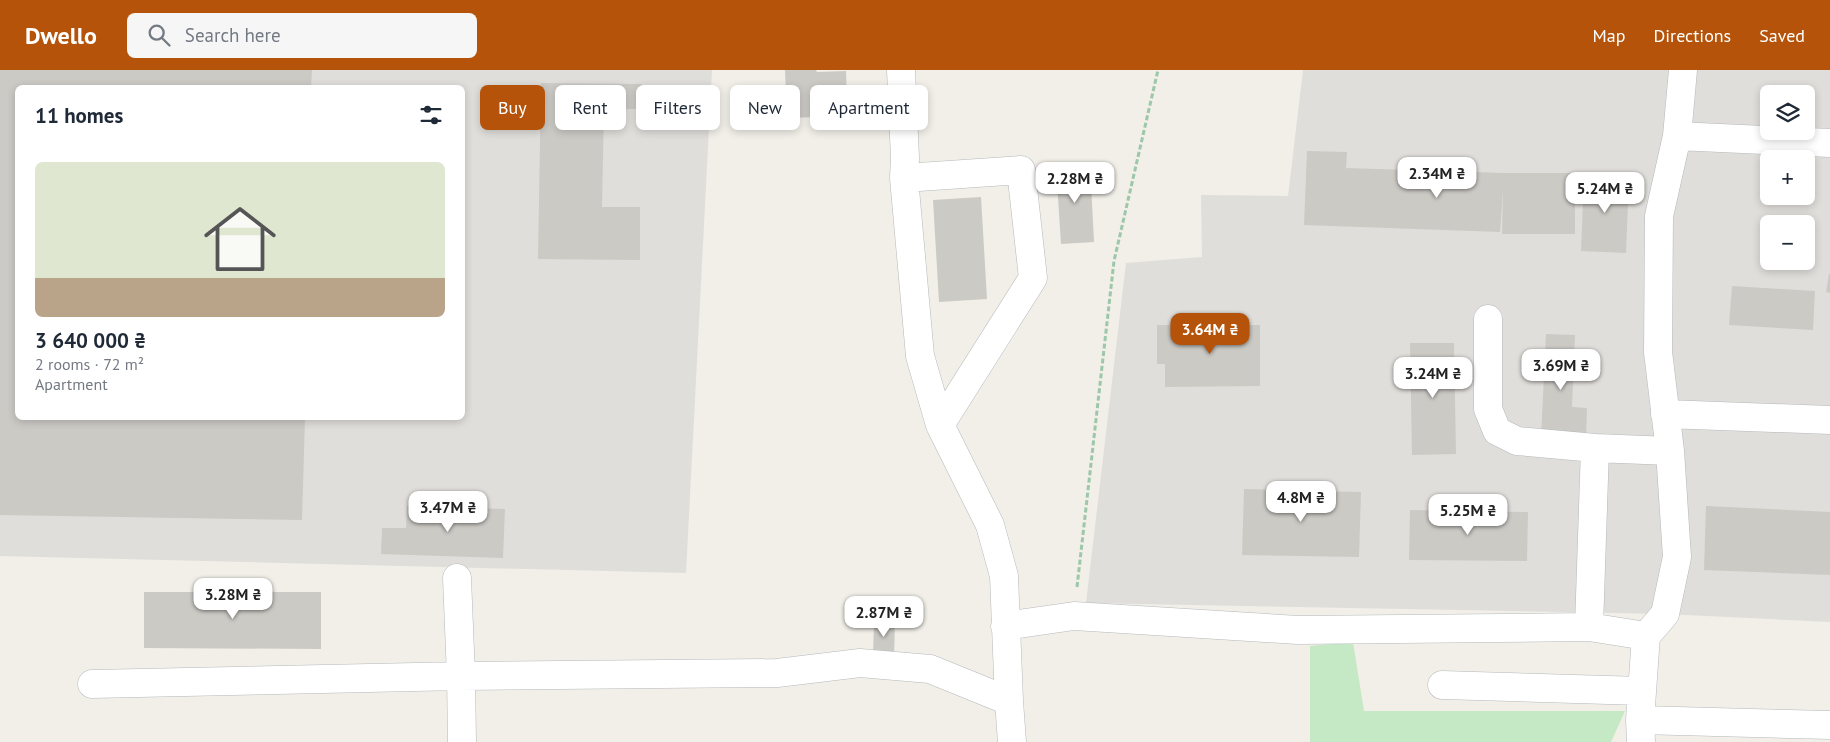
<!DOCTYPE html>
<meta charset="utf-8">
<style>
body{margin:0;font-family:"PT Sans",sans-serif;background:#f6f6f7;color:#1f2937;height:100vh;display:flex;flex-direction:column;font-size:19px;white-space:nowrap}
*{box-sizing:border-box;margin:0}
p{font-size:16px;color:#747a83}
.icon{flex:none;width:28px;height:28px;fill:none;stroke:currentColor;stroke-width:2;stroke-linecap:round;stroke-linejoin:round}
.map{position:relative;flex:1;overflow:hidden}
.sheet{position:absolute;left:15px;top:15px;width:450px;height:335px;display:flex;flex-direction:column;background:#fff;border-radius:8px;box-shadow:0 2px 8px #0003}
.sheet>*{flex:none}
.guide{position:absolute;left:480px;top:15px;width:475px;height:45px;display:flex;gap:10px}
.tools{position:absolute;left:1760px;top:15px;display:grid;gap:10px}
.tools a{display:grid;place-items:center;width:55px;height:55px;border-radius:8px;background:#fff;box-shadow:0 2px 8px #0003;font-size:25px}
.price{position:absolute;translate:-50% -42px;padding:0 11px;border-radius:10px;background:#fff;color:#222;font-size:16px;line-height:32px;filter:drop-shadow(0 1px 2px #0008)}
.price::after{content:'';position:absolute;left:50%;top:30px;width:15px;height:11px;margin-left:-8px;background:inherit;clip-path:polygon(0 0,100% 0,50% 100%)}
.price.current{background:#b45309;color:#fff}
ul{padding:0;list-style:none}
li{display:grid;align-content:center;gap:10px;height:265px;padding:0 20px}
li span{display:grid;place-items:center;height:155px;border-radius:8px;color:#555}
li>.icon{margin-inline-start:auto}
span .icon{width:90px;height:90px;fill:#fffc;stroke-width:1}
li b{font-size:21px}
h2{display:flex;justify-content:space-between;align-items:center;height:60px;padding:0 20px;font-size:21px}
.pill{padding:0 18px;border-radius:8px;background:#fff;box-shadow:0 2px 8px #0003;font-size:18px;line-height:45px}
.pill.current{background:#b45309;color:#fff}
header{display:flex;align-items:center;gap:30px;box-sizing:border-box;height:70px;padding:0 25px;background:#b45309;color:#fff}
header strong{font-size:24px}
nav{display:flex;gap:28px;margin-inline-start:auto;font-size:18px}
.search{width:350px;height:45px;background:#f6f6f7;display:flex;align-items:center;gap:12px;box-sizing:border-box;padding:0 18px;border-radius:8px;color:#747a83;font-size:19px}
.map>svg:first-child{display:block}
.industrial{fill:#e0deda;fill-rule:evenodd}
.green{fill:#c5e8c5}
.building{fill:#cccac5}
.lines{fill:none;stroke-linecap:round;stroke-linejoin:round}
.minor-casing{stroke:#b5b8bc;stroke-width:29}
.path{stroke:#9cc7a9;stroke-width:3;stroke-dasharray:5 2.5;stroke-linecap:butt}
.minor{stroke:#fff;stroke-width:28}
</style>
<header>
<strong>Dwello</strong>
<div class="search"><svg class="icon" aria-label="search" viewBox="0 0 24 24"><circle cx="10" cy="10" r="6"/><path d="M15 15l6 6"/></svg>Search here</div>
<nav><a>Map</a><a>Directions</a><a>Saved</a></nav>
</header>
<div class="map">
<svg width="1830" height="672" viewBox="0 0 1830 672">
<rect width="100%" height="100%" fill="#f1efe8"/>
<path class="industrial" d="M 0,0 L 712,0 L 686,503 L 0,486 ZM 18,18 L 462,18 L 462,348 L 18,348 Z
M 1303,0 L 1830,0 L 1830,552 L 1665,544 L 1086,533 L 1126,193 L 1202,187 L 1201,125 L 1288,126 ZM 1769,24 L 1806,24 L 1806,61 L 1769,61 ZM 1769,89 L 1806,89 L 1806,126 L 1769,126 ZM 1769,154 L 1806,154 L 1806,191 L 1769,191 Z"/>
<path class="green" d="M 1353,572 L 1364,641 L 1625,641 L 1611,672 L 1310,672 L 1310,576 Z"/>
<path class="building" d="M 0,0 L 312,0 L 311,18 L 18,18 L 18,348 L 305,348 L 302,450 L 0,445 Z
M 785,0 L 816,0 L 817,2 L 846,1 L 847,32 L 818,33 L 818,47 L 787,48 Z
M 541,13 L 642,14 L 642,39 L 604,39 L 602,137 L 640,137 L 640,190 L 538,189 Z
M 1307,81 L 1347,82 L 1346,98 L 1503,103 L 1575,103 L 1575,164 L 1502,164 L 1503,119 L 1500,162 L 1304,155 Z
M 1090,94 L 1094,172 L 1061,174 L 1056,96 Z
M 1584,106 L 1629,107 L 1626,183 L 1581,181 Z
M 981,127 L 987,229 L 939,232 L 933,130 Z
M 1829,204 L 1830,204 L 1830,223 L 1826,222 Z
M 1732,216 L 1815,221 L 1813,260 L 1729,255 Z
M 1157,255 L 1260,255 L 1260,316 L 1165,317 L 1165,294 L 1157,294 Z
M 1546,264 L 1575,265 L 1572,337 L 1587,338 L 1586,369 L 1541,367 Z
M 1410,273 L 1454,273 L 1456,384 L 1412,385 Z
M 1244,419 L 1361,422 L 1359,487 L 1242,485 Z
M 407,436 L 505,439 L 503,488 L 381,484 L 382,458 L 406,458 Z
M 1706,436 L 1830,442 L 1830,505 L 1704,500 Z
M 1410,440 L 1528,442 L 1527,491 L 1409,490 Z
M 144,522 L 321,522 L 321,579 L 144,578 Z
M 874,549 L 895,549 L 894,588 L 873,587 Z"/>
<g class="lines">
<g class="minor-casing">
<path id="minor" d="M 901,0 L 905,88 L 904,108 L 1021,100 L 1033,208 L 940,355 L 990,455 L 1004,506 L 1009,631
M 1677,66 L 1830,73
M 904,108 L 920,286 L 940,355
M 1488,249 L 1488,339 L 1497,361 L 1517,371 L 1595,378 L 1589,557
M 1665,344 L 1830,350
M 1595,378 L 1670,381 L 1658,282 L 1659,146 L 1677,66 L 1683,0
M 457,508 L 461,606 L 462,672
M 1005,556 L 1074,546 L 1298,560 L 1589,557 L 1646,566 L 1640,650 L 1641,672
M 1646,566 L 1665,544 L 1677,487 L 1670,381
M 92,614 L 461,606 L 777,603 L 860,593 L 930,599 L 1009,631 L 1012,672
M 1442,615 L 1642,621
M 1640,650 L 1830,655"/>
</g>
<path class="path" d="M 1077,517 L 1114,191 L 1158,0"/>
<use href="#minor" class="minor"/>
</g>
</svg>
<div class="tools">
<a><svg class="icon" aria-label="layers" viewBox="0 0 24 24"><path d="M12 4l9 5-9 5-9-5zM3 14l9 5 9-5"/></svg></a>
<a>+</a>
<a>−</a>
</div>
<b class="price" style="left:1437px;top:129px">2.34M ₴</b>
<b class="price" style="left:1075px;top:134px">2.28M ₴</b>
<b class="price" style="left:1605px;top:144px">5.24M ₴</b>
<b class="price current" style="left:1210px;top:285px">3.64M ₴</b>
<b class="price" style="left:1561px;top:321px">3.69M ₴</b>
<b class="price" style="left:1433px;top:329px">3.24M ₴</b>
<b class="price" style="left:1301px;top:453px">4.8M ₴</b>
<b class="price" style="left:448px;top:463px">3.47M ₴</b>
<b class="price" style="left:1468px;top:466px">5.25M ₴</b>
<b class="price" style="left:233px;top:550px">3.28M ₴</b>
<b class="price" style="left:884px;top:568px">2.87M ₴</b>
<div class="guide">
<a class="pill current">Buy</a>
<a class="pill">Rent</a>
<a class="pill">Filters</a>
<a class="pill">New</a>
<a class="pill">Apartment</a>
</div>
<section class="sheet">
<h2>11 homes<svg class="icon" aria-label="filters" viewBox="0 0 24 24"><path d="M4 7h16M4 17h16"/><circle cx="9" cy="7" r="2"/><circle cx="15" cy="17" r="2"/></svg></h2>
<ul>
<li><span style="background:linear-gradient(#dfe7d0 75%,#b9a48a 0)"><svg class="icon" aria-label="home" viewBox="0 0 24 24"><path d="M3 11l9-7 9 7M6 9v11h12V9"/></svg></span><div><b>3 640 000 ₴</b><p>2 rooms · 72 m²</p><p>Apartment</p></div></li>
</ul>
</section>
</div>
